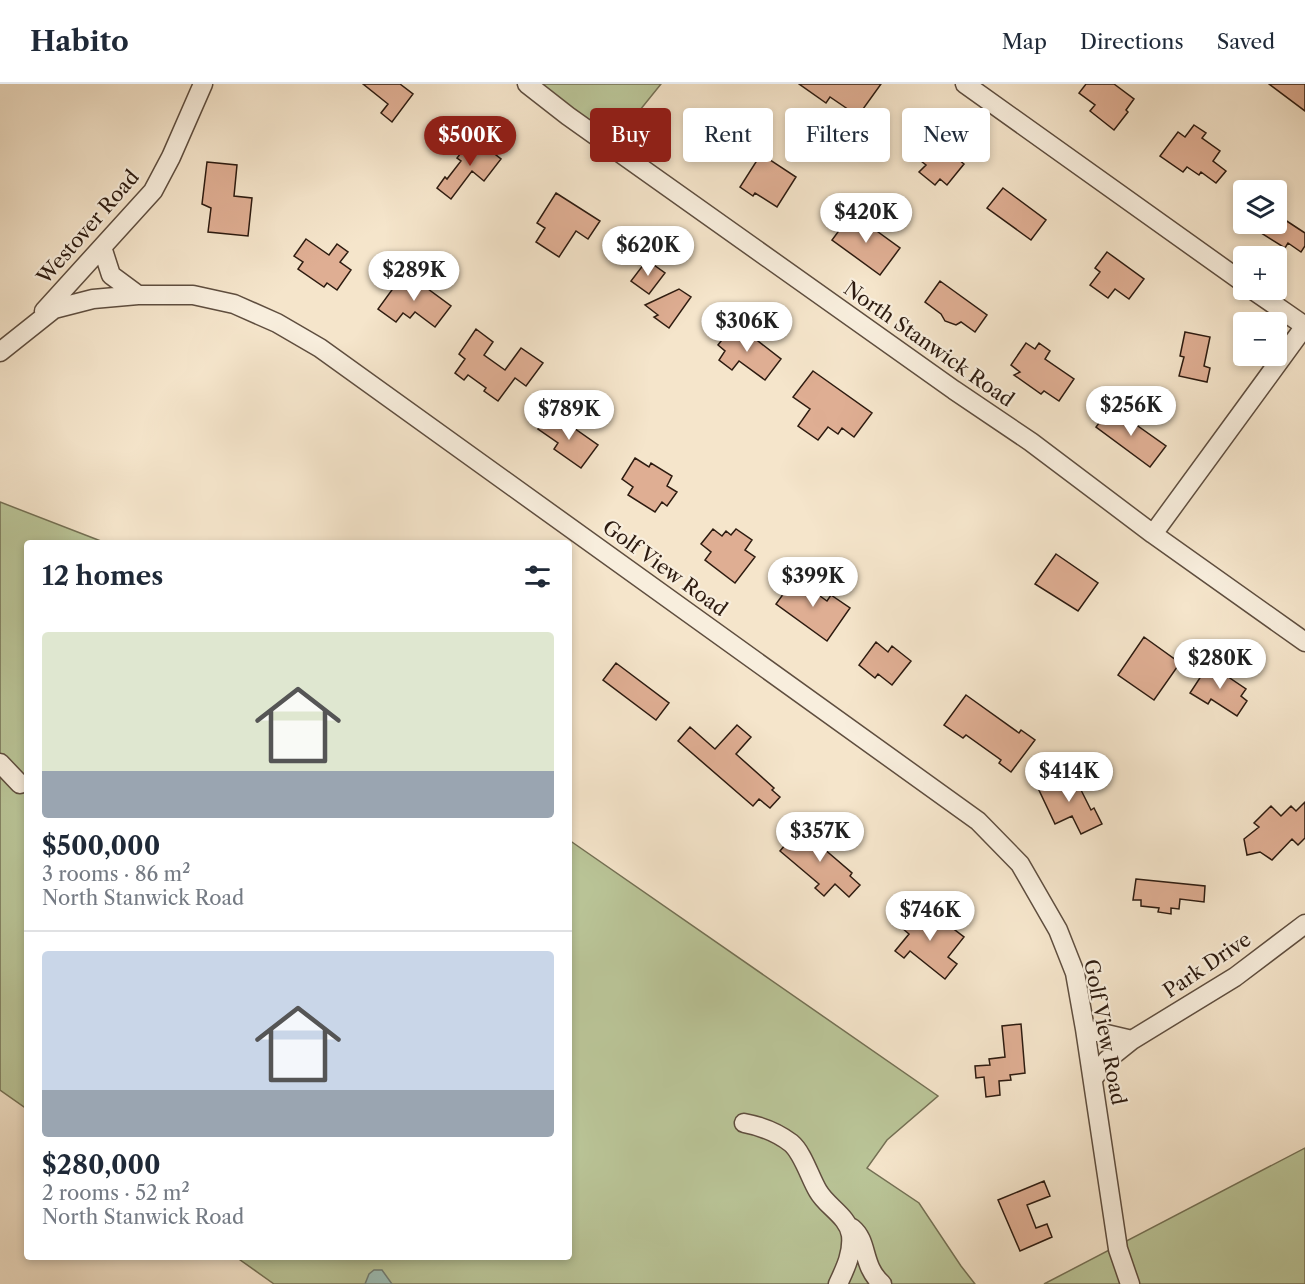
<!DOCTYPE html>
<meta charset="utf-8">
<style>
body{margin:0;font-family:"Libre Caslon Text",serif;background:#f6f6f7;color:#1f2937;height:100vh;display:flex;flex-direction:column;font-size:22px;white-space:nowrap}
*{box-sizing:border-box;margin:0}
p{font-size:20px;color:#747a83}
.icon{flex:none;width:33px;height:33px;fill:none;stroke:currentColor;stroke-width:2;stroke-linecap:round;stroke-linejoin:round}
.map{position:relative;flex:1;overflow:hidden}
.details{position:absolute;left:24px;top:456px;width:548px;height:720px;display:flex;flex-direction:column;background:#fff;border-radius:6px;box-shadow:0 3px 9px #0003}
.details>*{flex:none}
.hud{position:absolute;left:590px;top:24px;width:570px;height:54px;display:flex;gap:12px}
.tools{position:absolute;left:1233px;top:96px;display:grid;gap:12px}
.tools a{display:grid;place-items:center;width:54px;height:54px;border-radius:6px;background:#fff;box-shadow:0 3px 9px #0003;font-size:30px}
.price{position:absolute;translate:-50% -51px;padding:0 14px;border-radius:21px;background:#fff;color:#222;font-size:20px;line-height:39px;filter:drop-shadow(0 2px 3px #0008)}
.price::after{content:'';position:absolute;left:50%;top:36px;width:18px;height:14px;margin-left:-9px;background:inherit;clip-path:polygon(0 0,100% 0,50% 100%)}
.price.current{background:#8f2418;color:#fff}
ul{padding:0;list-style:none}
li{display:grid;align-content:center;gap:12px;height:318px;padding:0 18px}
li+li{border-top:2px solid #e0e1e3}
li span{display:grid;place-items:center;height:186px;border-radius:6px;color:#555}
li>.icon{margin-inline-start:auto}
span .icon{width:108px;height:108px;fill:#fffc;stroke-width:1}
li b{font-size:26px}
h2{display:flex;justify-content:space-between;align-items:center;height:72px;padding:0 18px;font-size:26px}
.chip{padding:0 21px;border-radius:6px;background:#fff;box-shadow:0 3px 9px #0003;font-size:21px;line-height:54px}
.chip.current{background:#8f2418;color:#fff}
header{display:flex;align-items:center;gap:36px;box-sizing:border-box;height:84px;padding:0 30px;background:#fff;border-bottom:2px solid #e0e1e3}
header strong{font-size:28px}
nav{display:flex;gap:33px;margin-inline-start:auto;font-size:21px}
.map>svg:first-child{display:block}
.green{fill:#bac598;stroke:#747054;stroke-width:1.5}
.water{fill:#9cbfb7;stroke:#707d74;stroke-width:1.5}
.building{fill:#dfae93;stroke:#2d1b10;stroke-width:1.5}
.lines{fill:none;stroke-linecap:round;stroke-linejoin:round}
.minor-casing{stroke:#5f4e3f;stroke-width:21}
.minor{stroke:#f8eedd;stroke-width:18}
.labels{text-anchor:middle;stroke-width:4.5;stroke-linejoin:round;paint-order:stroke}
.street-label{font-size:20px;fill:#2d1b10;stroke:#f8eedd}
</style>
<header>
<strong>Habito</strong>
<nav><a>Map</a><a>Directions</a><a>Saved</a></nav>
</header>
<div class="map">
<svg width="1305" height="1200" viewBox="0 0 1305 1200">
<rect width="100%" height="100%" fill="#f5e5cb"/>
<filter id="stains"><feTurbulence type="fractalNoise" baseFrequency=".00333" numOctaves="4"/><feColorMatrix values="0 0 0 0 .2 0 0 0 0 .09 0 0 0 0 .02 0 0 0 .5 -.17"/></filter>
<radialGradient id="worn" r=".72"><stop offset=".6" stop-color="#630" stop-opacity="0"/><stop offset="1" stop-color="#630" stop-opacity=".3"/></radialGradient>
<path class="green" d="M 536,0 L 661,0 L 615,57 Z
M 0,418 L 106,459 L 27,459 L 27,1025 L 0,1006 Z
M 569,756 L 938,1012 L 887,1056 L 867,1084 L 919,1119 L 961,1182 L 975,1200 L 274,1200 L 236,1173 L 568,1173 Z
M 1305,1064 L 1305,1200 L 1044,1200 Z"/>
<path class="water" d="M 374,1186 L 382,1186 L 392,1200 L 365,1200 L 369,1190 Z"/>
<path class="building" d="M 363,0 L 400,0 L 413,10 L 392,38 L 381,29 L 388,20 Z
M 799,0 L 881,0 L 858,32 L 830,13 L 826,19 Z
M 1086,0 L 1114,0 L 1134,15 L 1126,26 L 1128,28 L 1114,46 L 1090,27 L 1095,21 L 1079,9 Z
M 1269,0 L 1305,0 L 1305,27 Z
M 1194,41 L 1206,49 L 1202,54 L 1220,67 L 1213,77 L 1226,87 L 1216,99 L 1201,88 L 1199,91 L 1187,83 L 1183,88 L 1160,72 L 1178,48 L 1185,53 Z
M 926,49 L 964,80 L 947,101 L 940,95 L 935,101 L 919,88 L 926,81 L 911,69 Z
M 473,53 L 501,75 L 484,97 L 472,87 L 451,115 L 437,104 L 445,93 L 447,95 L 461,77 L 457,74 Z
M 761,70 L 796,93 L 777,123 L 755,109 L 753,112 L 740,103 Z
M 207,78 L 237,81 L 234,112 L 252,114 L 248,152 L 208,148 L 211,124 L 202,120 Z
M 1003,104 L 1046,136 L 1031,156 L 987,124 Z
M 556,109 L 600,137 L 588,155 L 576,147 L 559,173 L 536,158 L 545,144 L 537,139 Z
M 852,129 L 900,164 L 880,191 L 832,156 Z
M 1276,130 L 1305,149 L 1305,162 L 1301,168 L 1288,159 L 1285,164 L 1247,140 L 1276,140 Z
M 306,155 L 329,171 L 337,160 L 348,168 L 340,178 L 351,186 L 337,206 L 327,199 L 324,203 L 298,185 L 303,178 L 294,172 Z
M 1107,168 L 1144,195 L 1129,215 L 1115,205 L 1108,214 L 1090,201 L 1100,188 L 1095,184 Z
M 647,176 L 665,189 L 649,210 L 631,197 Z
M 405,188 L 451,222 L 435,243 L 415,228 L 410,234 L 403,229 L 396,238 L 378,225 Z
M 940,197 L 987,231 L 975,248 L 961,238 L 956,241 L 945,237 L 941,230 L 925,218 Z
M 679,205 L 691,213 L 669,244 L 654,233 L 658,231 L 645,221 Z
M 735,239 L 781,275 L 765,296 L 739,277 L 732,286 L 719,276 L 725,267 L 718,261 Z
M 476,245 L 493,258 L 484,271 L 505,286 L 521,264 L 543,279 L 526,302 L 515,294 L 498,317 L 484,307 L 486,304 L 468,291 L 464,296 L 455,289 L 465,275 L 459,270 Z
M 1185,248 L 1210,253 L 1204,282 L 1210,284 L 1207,298 L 1179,292 L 1184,273 L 1180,272 Z
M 1026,259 L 1035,265 L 1039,259 L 1050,267 L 1045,275 L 1074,295 L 1059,317 L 1044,307 L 1041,310 L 1014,291 L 1020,288 L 1011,281 Z
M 813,287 L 872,329 L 854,353 L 842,344 L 838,350 L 828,343 L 818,356 L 798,342 L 810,325 L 793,313 Z
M 1111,323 L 1166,362 L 1150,383 L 1096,343 Z
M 547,333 L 557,340 L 561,335 L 598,361 L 581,384 L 554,365 L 558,359 L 538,345 Z
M 635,374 L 649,383 L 651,379 L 672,392 L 667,402 L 677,408 L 667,422 L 662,418 L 655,428 L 628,411 L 633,403 L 622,395 Z
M 713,445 L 722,452 L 726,447 L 731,451 L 736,445 L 752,456 L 745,466 L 755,473 L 735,499 L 705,476 L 711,468 L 701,460 Z
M 1056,470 L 1098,499 L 1078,527 L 1035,500 Z
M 797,491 L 807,498 L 805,501 L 827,517 L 831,511 L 850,524 L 827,557 L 776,520 Z
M 1144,553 L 1180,579 L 1154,616 L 1118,591 Z
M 876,558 L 888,568 L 892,562 L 911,577 L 892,601 L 878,590 L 875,594 L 859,581 Z
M 616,579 L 669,619 L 656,636 L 603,596 Z
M 1209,580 L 1246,605 L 1241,612 L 1247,617 L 1237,632 L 1211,615 L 1208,620 L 1190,609 Z
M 966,611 L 1019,649 L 1021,646 L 1035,656 L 1011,688 L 999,679 L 1001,676 L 966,651 L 963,654 L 944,641 Z
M 737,641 L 751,653 L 736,670 L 774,704 L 772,706 L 780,713 L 770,724 L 759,715 L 753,722 L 678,657 L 690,643 L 715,665 Z
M 1072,688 L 1091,726 L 1094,724 L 1102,740 L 1081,750 L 1072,732 L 1055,740 L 1038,704 Z
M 1305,718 L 1305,754 L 1298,761 L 1292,755 L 1272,776 L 1260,768 L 1247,771 L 1244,755 L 1259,743 L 1254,739 L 1271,722 L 1281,732 L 1291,722 L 1296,727 Z
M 817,741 L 832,754 L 823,764 L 852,789 L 850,792 L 860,801 L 849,813 L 835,800 L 824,812 L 815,804 L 819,800 L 780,767 L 791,754 L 800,762 Z
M 1136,795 L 1205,802 L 1204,818 L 1180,815 L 1179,825 L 1171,824 L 1171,830 L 1158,828 L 1159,824 L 1141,822 L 1141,816 L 1133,816 Z
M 920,822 L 945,842 L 947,840 L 964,853 L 948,873 L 957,880 L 945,895 L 910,867 L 904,874 L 895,867 L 909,850 L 902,844 Z
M 1021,940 L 1025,989 L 1010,991 L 1011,996 L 999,997 L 1000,1011 L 986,1013 L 984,993 L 976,994 L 975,982 L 990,981 L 989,975 L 1005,973 L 1002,942 Z
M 1044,1097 L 1050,1112 L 1027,1121 L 1036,1144 L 1047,1140 L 1052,1153 L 1020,1167 L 998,1116 Z"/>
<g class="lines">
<g class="minor-casing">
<path id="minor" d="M 527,0 L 568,32 L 954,306 L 1031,358 L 1153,450 L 1305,558
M 965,0 L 1244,199
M 102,163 L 111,191 L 138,211
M 1253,206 L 1305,242
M 44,227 L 153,107 L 171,73 L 203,0
M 0,268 L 54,225 L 93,215 L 138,211 L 193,211 L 234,220 L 277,239 L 320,264 L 978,737 L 1020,780 L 1058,846 L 1075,889 L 1085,945 L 1118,1165 L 1130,1200
M 1153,450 L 1305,242
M 0,679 L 20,700
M 1085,945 L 1132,956
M 1093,995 L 1107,976 L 1132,956 L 1235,893 L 1305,840
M 744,1039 C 760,1042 778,1049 791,1059 C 803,1069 810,1094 818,1107 C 827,1123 848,1132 851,1151 C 853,1169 845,1185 838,1200
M 852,1144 C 869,1158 861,1181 882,1200"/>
</g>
<use href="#minor" class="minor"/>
</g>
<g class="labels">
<g class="street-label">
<text transform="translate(88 143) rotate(-49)" y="7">Westover Road</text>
<text transform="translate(929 260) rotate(35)" y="7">North Stanwick Road</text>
<text transform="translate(665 484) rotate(36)" y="7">Golf View Road</text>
<text transform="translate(1207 881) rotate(-34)" y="7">Park Drive</text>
<text transform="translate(1105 948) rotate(79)" y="7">Golf View Road</text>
</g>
</g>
<rect width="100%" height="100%" filter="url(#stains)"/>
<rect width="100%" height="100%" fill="url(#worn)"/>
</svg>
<div class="tools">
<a><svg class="icon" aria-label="layers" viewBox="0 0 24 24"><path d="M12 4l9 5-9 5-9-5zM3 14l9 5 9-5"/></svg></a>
<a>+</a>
<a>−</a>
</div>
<b class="price current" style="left:470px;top:83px">$500K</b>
<b class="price" style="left:866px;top:160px">$420K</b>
<b class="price" style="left:648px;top:193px">$620K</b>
<b class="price" style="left:414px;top:218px">$289K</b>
<b class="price" style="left:747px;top:269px">$306K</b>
<b class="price" style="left:1131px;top:353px">$256K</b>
<b class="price" style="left:569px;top:357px">$789K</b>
<b class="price" style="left:813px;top:524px">$399K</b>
<b class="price" style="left:1220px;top:606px">$280K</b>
<b class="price" style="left:1069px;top:719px">$414K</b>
<b class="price" style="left:820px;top:779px">$357K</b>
<b class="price" style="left:930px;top:858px">$746K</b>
<div class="hud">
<a class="chip current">Buy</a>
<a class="chip">Rent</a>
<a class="chip">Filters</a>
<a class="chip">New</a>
</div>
<section class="details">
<h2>12 homes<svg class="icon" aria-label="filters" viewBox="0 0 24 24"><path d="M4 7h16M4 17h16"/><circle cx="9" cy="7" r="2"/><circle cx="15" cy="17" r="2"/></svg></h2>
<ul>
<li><span style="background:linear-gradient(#dfe7d0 75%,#9aa5b1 0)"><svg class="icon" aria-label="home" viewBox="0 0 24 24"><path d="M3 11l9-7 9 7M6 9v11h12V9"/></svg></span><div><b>$500,000</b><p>3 rooms · 86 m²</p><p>North Stanwick Road</p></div></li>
<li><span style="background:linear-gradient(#c9d6e8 75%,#9aa5b1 0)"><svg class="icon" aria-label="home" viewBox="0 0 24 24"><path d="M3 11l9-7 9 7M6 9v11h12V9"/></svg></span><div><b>$280,000</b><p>2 rooms · 52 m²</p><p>North Stanwick Road</p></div></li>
</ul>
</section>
</div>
